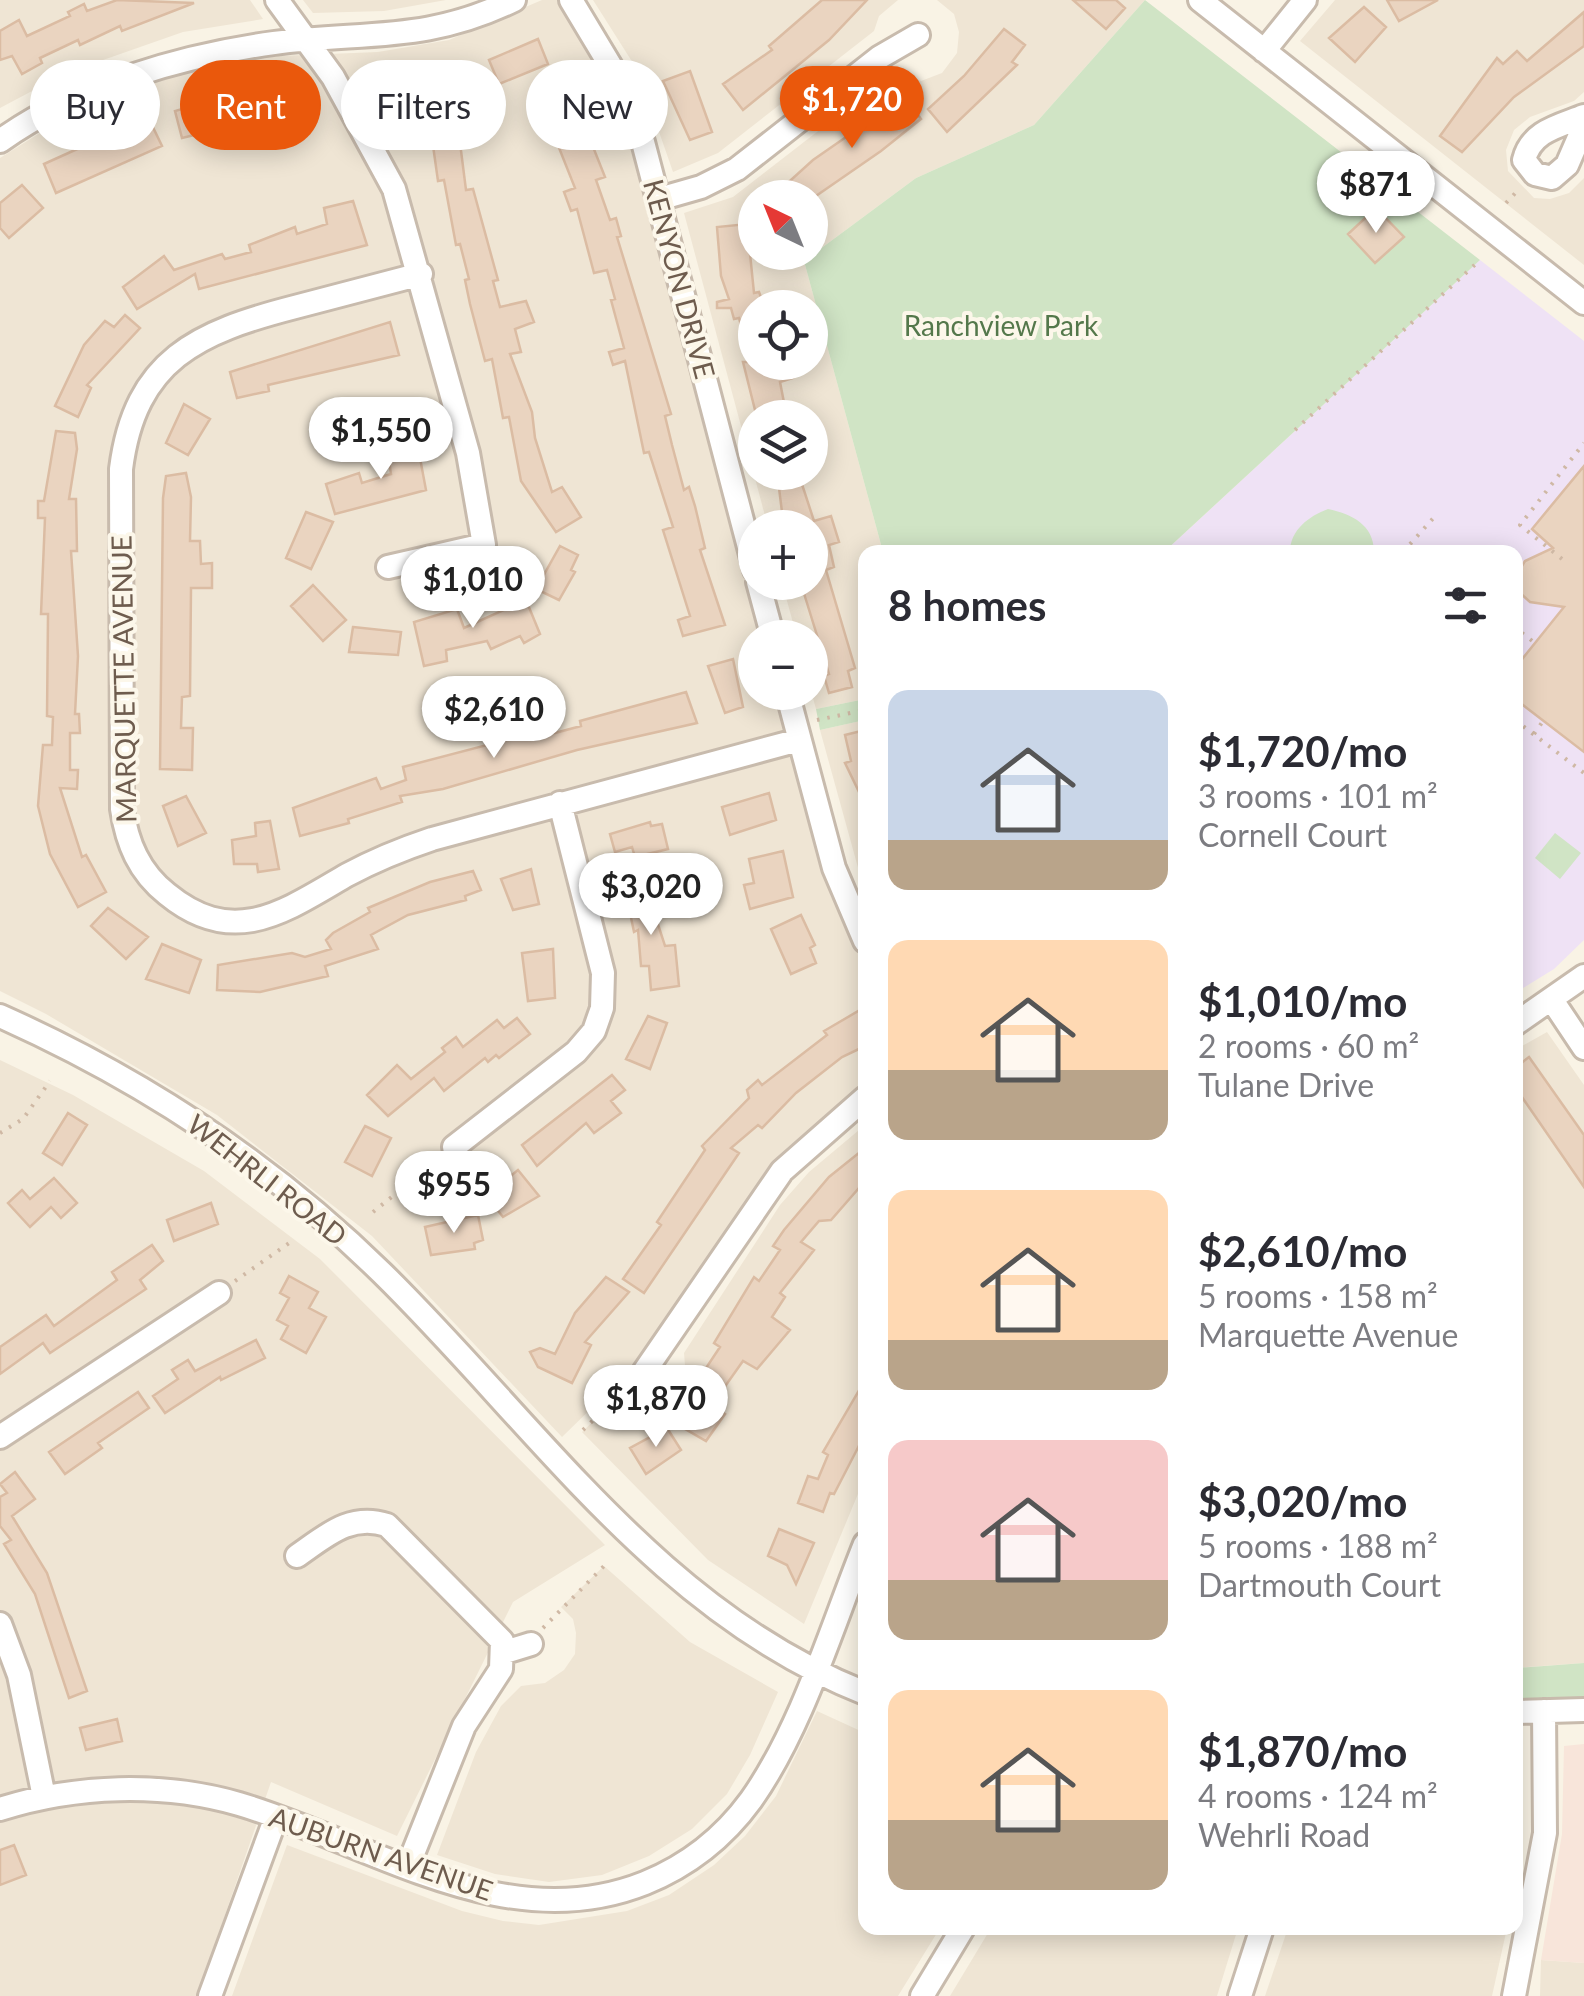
<!DOCTYPE html>
<meta charset="utf-8">
<style>
body{margin:0;font-family:Lato,sans-serif;background:#f2f2f3;color:#2b2b33;height:100vh;display:flex;flex-direction:column;font-size:38px;white-space:nowrap}
*{box-sizing:border-box;margin:0}
p{font-size:32px;color:#7c7c81}
.icon{flex:none;width:55px;height:55px;fill:none;stroke:currentColor;stroke-width:2;stroke-linecap:round;stroke-linejoin:round}
.map{position:relative;flex:1;overflow:hidden}
.sheet{position:absolute;left:858px;top:545px;width:665px;height:1390px;display:flex;flex-direction:column;background:#fff;border-radius:20px;box-shadow:0 5px 25px #0003}
.sheet>*{flex:none}
.hud{position:absolute;left:30px;top:60px;width:678px;height:90px;display:flex;gap:20px}
.needle{width:65px;rotate:317deg}
.controls{position:absolute;left:738px;top:180px;display:grid;gap:20px}
.controls a{display:grid;place-items:center;width:90px;height:90px;border-radius:50%;background:#fff;box-shadow:0 5px 25px #0003;font-size:50px}
.price{position:absolute;translate:-50% -85px;padding:0 22px;border-radius:35px;background:#fff;color:#222;font-size:32px;line-height:65px;filter:drop-shadow(0 2px 5px #0008)}
.price::after{content:'';position:absolute;left:50%;top:60px;width:30px;height:22px;margin-left:-15px;background:inherit;clip-path:polygon(0 0,100% 0,50% 100%)}
.price.on{background:#ea580c;color:#fff}
ul{padding:0;list-style:none}
li{display:flex;align-items:center;gap:30px;height:250px;padding:0 30px}
li span{display:grid;place-items:center;flex:none;width:280px;height:200px;border-radius:20px;color:#555}
li>.icon{margin-inline-start:auto}
span .icon{width:120px;height:120px;fill:#fffc;stroke-width:1}
li b{font-size:42px}
h2{display:flex;justify-content:space-between;align-items:center;height:120px;padding:0 30px;font-size:42px}
.pill{padding:0 35px;border-radius:45px;background:#fff;box-shadow:0 5px 25px #0003;font-size:35px;line-height:90px}
.pill.on{background:#ea580c;color:#fff}
.map>svg:first-child{display:block}
.residential{fill:#efe5d4;fill-rule:evenodd}
.commercial{fill:#f8e5da}
.education{fill:#efe2f5}
.green{fill:#d0e4c5}
.building{fill:#ead4c0;stroke:#dbbca3;stroke-width:2.5}
.lines{fill:none;stroke-linecap:round;stroke-linejoin:round}
.minor-casing{stroke:#c8bbad;stroke-width:28}
.path{stroke:#cfb8a4;stroke-width:4;stroke-dasharray:2.5 8;stroke-linecap:butt}
.minor{stroke:#fff;stroke-width:22}
.labels{text-anchor:middle;stroke-width:8;stroke-linejoin:round;paint-order:stroke}
.street-label{font-size:28px;fill:#6e5c4e;stroke:#fcf7ea}
.park-label{font-size:28px;fill:#54784b;stroke:#fcf7ea}
</style>
<div class="map">
<svg width="1584" height="1996" viewBox="0 0 1584 1996">
<rect width="100%" height="100%" fill="#f9f3e5"/>
<path class="residential" d="M 0,0 L 250,0 L 263,19 L 183,32 L 66,73 L 0,108 Z
M 303,0 L 446,0 L 384,11 L 313,13 Z
M 542,0 L 557,0 L 614,94 L 661,249 L 763,637 L 755,638 L 755,692 L 777,693 L 831,897 L 865,950 L 865,1089 L 787,1148 L 638,1363 L 562,1437 L 372,1236 L 217,1115 L 46,1014 L 0,991 L 0,158 L 70,114 L 164,78 L 251,57 L 378,52 L 449,40 Z
M 593,0 L 898,0 L 879,16 L 874,31 L 718,153 L 673,172 L 638,71 Z
M 937,0 L 1145,0 L 1034,125 L 916,178 L 804,261 L 883,552 L 865,552 L 865,699 L 816,709 L 810,687 L 810,638 L 797,637 L 782,583 L 810,582 L 810,528 L 768,527 L 684,213 L 733,197 L 893,73 L 921,81 L 942,73 L 957,53 L 959,32 L 954,14 ZM 755,198 L 810,198 L 810,252 L 755,252 ZM 755,308 L 810,308 L 810,362 L 755,362 ZM 755,418 L 810,418 L 810,472 L 755,472 Z
M 1335,0 L 1584,0 L 1584,92 L 1574,101 L 1530,117 L 1514,130 L 1506,150 L 1508,171 L 1534,198 L 1550,199 L 1569,193 L 1584,178 L 1584,265 L 1300,41 Z
M 865,720 L 865,893 L 820,730 Z
M 1547,1032 L 1584,1085 L 1584,1663 L 1515,1668 L 1515,1050 Z
M 0,1060 L 73,1095 L 204,1171 L 320,1259 L 605,1545 L 513,1602 L 397,1836 L 271,1782 L 197,1996 L 0,1996 Z
M 865,1125 L 865,1477 L 804,1624 L 708,1560 L 582,1432 L 612,1403 L 636,1419 L 660,1416 L 678,1399 L 686,1378 L 684,1353 L 780,1205 L 809,1172 Z
M 604,1566 L 690,1642 L 778,1692 L 750,1755 L 727,1794 L 692,1829 L 649,1856 L 602,1875 L 549,1882 L 495,1874 L 437,1855 L 476,1752 L 501,1706 L 521,1686 L 545,1683 L 564,1670 L 575,1654 L 576,1633 L 573,1619 L 561,1607 Z
M 817,1711 L 865,1733 L 865,1928 L 940,1928 L 898,1996 L 232,1996 L 287,1845 L 462,1911 L 503,1921 L 539,1925 L 627,1911 L 669,1895 L 714,1865 L 745,1836 L 776,1796 Z
M 991,1928 L 1238,1928 L 1217,1996 L 950,1996 Z
M 1288,1928 L 1507,1928 L 1492,1996 L 1265,1996 Z
M 1541,1960 L 1584,1963 L 1584,1996 L 1540,1996 Z"/>
<path class="commercial" d="M 1584,1744 L 1584,1963 L 1541,1960 L 1562,1834 L 1564,1746 Z"/>
<path class="education" d="M 1480,260 L 1584,341 L 1584,940 L 1554,969 L 1515,993 L 1515,552 L 1164,552 Z"/>
<path class="green" d="M 1145,0 L 1480,260 L 1164,552 L 883,552 L 804,261 L 916,178 L 1034,125 Z
M 1328,509 C 1352,514 1374,525 1374,552 L 1290,552 C 1290,530 1309,516 1328,509 Z
M 865,699 L 865,720 L 820,730 L 816,709 Z
M 1555,833 L 1581,853 L 1560,879 L 1535,858 Z
M 1584,1663 L 1584,1710 L 1515,1712 L 1516,1668 Z"/>
<path class="building" d="M 117,0 L 194,3 L 122,31 L 120,26 L 80,45 L 78,40 L 40,58 L 42,63 L 22,74 L 12,56 L 0,60 L 0,31 L 19,20 L 27,36 L 70,16 L 68,12 L 84,4 L 87,11 Z
M 822,0 L 867,0 L 829,40 L 743,110 L 723,84 L 772,50 L 769,46 Z
M 1073,0 L 1116,0 L 1125,8 L 1106,29 Z
M 1387,0 L 1438,0 L 1399,21 Z
M 1364,7 L 1386,27 L 1355,62 L 1329,38 Z
M 1584,12 L 1584,46 L 1514,97 L 1462,152 L 1440,136 L 1497,58 L 1503,64 L 1517,51 L 1527,61 Z
M 1004,29 L 1025,45 L 1012,62 L 1017,65 L 947,132 L 928,109 L 964,76 Z
M 538,39 L 548,64 L 499,84 L 489,60 Z
M 457,70 L 465,93 L 440,101 L 447,130 L 458,127 L 466,190 L 473,189 L 498,280 L 493,281 L 500,307 L 526,301 L 534,322 L 515,329 L 521,352 L 510,354 L 532,412 L 535,438 L 552,492 L 562,487 L 581,517 L 556,532 L 521,481 L 509,417 L 503,418 L 492,359 L 485,361 L 470,304 L 465,280 L 469,279 L 460,244 L 456,245 L 444,180 L 438,181 L 428,110 L 402,115 L 396,90 L 418,85 L 417,77 Z
M 690,71 L 712,132 L 690,140 L 663,81 Z
M 282,82 L 291,106 L 248,122 L 182,138 L 175,111 L 219,98 L 221,106 Z
M 572,94 L 605,177 L 596,180 L 610,220 L 616,218 L 621,236 L 617,237 L 671,414 L 665,416 L 672,445 L 684,490 L 689,487 L 695,506 L 705,548 L 700,550 L 725,625 L 683,636 L 678,620 L 690,616 L 663,530 L 673,527 L 649,452 L 644,453 L 625,361 L 613,365 L 609,352 L 624,348 L 611,300 L 615,299 L 607,270 L 594,273 L 577,209 L 571,211 L 564,192 L 575,188 L 542,105 Z
M 903,95 L 921,119 L 881,151 L 813,198 L 771,198 L 813,160 L 862,126 L 860,123 L 874,112 L 878,116 Z
M 148,117 L 162,146 L 56,193 L 44,164 Z
M 22,185 L 43,208 L 9,238 L 0,228 L 0,203 Z
M 353,201 L 367,245 L 199,289 L 195,274 L 137,309 L 123,287 L 164,256 L 174,270 L 222,254 L 225,259 L 251,252 L 249,245 L 295,227 L 297,234 L 327,224 L 324,208 Z
M 1376,208 L 1404,237 L 1375,263 L 1348,234 Z
M 747,224 L 754,293 L 759,292 L 765,308 L 755,308 L 755,358 L 750,359 L 739,318 L 734,319 L 731,308 L 717,308 L 717,302 L 729,299 L 721,276 L 717,227 Z
M 125,315 L 140,328 L 87,385 L 91,388 L 78,417 L 55,406 L 84,345 L 105,321 L 114,327 Z
M 390,322 L 399,355 L 268,385 L 269,391 L 237,398 L 230,372 Z
M 743,362 L 788,362 L 793,378 L 780,382 L 787,418 L 757,418 Z
M 184,404 L 210,419 L 188,455 L 166,443 Z
M 56,431 L 75,433 L 77,449 L 69,499 L 76,499 L 77,551 L 71,551 L 78,656 L 75,714 L 79,714 L 80,733 L 70,733 L 70,770 L 78,770 L 77,789 L 60,788 L 82,857 L 86,855 L 106,892 L 78,907 L 50,854 L 38,806 L 43,745 L 52,745 L 53,717 L 47,716 L 48,614 L 41,614 L 45,518 L 38,518 L 38,501 L 44,501 Z
M 417,442 L 426,490 L 335,514 L 326,484 L 359,473 L 362,483 L 391,474 L 387,446 Z
M 1584,466 L 1584,752 L 1515,699 L 1515,668 L 1564,607 L 1530,602 L 1519,592 L 1516,576 L 1525,561 L 1553,548 L 1532,529 Z
M 777,472 L 798,472 L 814,521 L 831,516 L 839,542 L 829,545 L 834,567 L 826,570 L 855,668 L 848,671 L 852,687 L 829,693 L 824,676 L 829,674 L 802,587 L 810,585 L 810,528 L 784,528 Z
M 186,473 L 191,497 L 190,541 L 200,541 L 201,564 L 212,563 L 212,588 L 191,588 L 190,696 L 182,697 L 181,728 L 193,728 L 192,770 L 160,769 L 163,498 L 166,476 Z
M 306,512 L 333,522 L 311,569 L 286,558 Z
M 560,546 L 578,555 L 571,570 L 575,572 L 559,600 L 536,589 Z
M 313,585 L 346,620 L 323,641 L 291,606 Z
M 526,600 L 540,634 L 524,643 L 520,636 L 491,649 L 487,641 L 446,650 L 447,661 L 424,666 L 414,622 L 457,609 L 464,628 Z
M 353,627 L 401,632 L 398,655 L 349,652 Z
M 733,659 L 743,707 L 725,713 L 708,666 Z
M 686,692 L 697,723 L 577,750 L 443,789 L 400,796 L 402,802 L 348,819 L 349,823 L 300,836 L 293,808 L 376,778 L 381,789 L 406,780 L 403,767 L 552,728 L 555,733 L 581,726 L 580,721 Z
M 865,730 L 865,793 L 860,794 L 845,763 L 851,761 L 845,735 Z
M 769,793 L 776,820 L 730,835 L 722,807 Z
M 186,796 L 206,833 L 178,846 L 163,806 Z
M 270,821 L 279,869 L 258,872 L 257,864 L 234,864 L 232,840 L 256,836 L 255,823 Z
M 650,822 L 651,826 L 662,824 L 668,849 L 635,857 L 632,847 L 615,852 L 610,834 Z
M 783,851 L 793,897 L 750,909 L 744,885 L 754,883 L 749,859 Z
M 531,869 L 539,904 L 513,910 L 501,879 Z
M 473,871 L 481,890 L 465,896 L 466,900 L 408,915 L 371,935 L 378,949 L 325,966 L 328,976 L 260,992 L 217,990 L 218,965 L 292,953 L 305,957 L 331,949 L 326,940 L 333,933 L 370,912 L 368,908 L 430,882 Z
M 643,878 L 665,946 L 675,945 L 679,986 L 651,990 L 649,966 L 641,966 L 638,930 L 634,932 L 624,884 Z
M 108,908 L 148,937 L 126,959 L 91,926 Z
M 801,915 L 815,945 L 810,948 L 816,963 L 791,974 L 771,929 Z
M 162,944 L 201,960 L 189,993 L 146,979 Z
M 553,949 L 555,998 L 528,1001 L 522,953 Z
M 860,1010 L 865,1017 L 865,1040 L 859,1049 L 842,1057 L 796,1093 L 762,1128 L 758,1125 L 731,1148 L 739,1153 L 644,1293 L 623,1279 L 661,1225 L 657,1222 L 705,1150 L 702,1146 L 749,1098 L 747,1090 L 758,1080 L 762,1085 L 827,1035 L 824,1031 Z
M 648,1016 L 667,1023 L 650,1069 L 626,1059 Z
M 517,1018 L 530,1034 L 499,1058 L 496,1055 L 488,1062 L 485,1058 L 444,1091 L 434,1078 L 388,1116 L 367,1095 L 397,1065 L 411,1079 L 445,1052 L 442,1048 L 456,1037 L 463,1047 L 497,1020 L 504,1028 Z
M 1529,1057 L 1584,1135 L 1584,1187 L 1515,1087 L 1515,1068 Z
M 612,1075 L 625,1090 L 611,1101 L 621,1113 L 594,1133 L 586,1123 L 537,1166 L 522,1145 Z
M 68,1113 L 87,1125 L 62,1165 L 43,1153 Z
M 365,1126 L 391,1138 L 372,1176 L 345,1162 Z
M 865,1148 L 865,1181 L 831,1220 L 819,1221 L 801,1242 L 814,1250 L 780,1293 L 785,1297 L 772,1317 L 790,1330 L 757,1369 L 743,1361 L 721,1392 L 725,1394 L 717,1409 L 725,1414 L 706,1441 L 680,1426 L 714,1373 L 706,1368 L 720,1347 L 714,1343 L 754,1277 L 759,1281 L 780,1250 L 773,1246 L 784,1230 L 829,1177 Z
M 518,1170 L 539,1196 L 503,1217 L 486,1196 Z
M 54,1178 L 77,1203 L 61,1218 L 51,1207 L 30,1227 L 8,1203 L 22,1190 L 30,1199 Z
M 211,1203 L 218,1224 L 174,1241 L 167,1220 Z
M 478,1215 L 483,1240 L 474,1243 L 475,1249 L 431,1255 L 425,1227 Z
M 152,1245 L 163,1261 L 140,1280 L 146,1289 L 50,1353 L 43,1343 L 0,1374 L 0,1347 L 46,1315 L 54,1326 L 117,1280 L 112,1272 Z
M 289,1276 L 318,1292 L 309,1308 L 326,1317 L 306,1353 L 281,1339 L 288,1326 L 277,1320 L 289,1298 L 280,1293 Z
M 606,1277 L 629,1292 L 585,1342 L 591,1345 L 572,1383 L 538,1367 L 530,1352 L 540,1348 L 555,1354 L 575,1313 Z
M 256,1340 L 265,1358 L 221,1380 L 220,1377 L 165,1413 L 153,1396 L 178,1379 L 172,1370 L 188,1360 L 195,1371 Z
M 865,1380 L 865,1434 L 834,1494 L 830,1493 L 823,1512 L 798,1503 L 808,1476 L 818,1479 L 828,1455 L 823,1452 Z
M 138,1392 L 149,1408 L 98,1443 L 102,1448 L 65,1474 L 49,1452 Z
M 667,1428 L 681,1450 L 646,1474 L 630,1448 Z
M 15,1472 L 35,1499 L 12,1516 L 47,1573 L 87,1691 L 69,1698 L 35,1594 L 4,1544 L 11,1540 L 0,1526 L 0,1497 L 7,1493 L 0,1484 Z
M 779,1529 L 814,1543 L 796,1584 L 787,1565 L 768,1556 Z
M 117,1719 L 122,1741 L 86,1750 L 80,1728 Z
M 14,1845 L 26,1875 L 0,1885 L 0,1850 Z"/>
<g class="lines">
<g class="minor-casing">
<path id="minor" d="M 277,0 L 333,77 L 394,189 L 468,453 L 484,545 L 388,567
M 571,0 L 613,70 L 643,142 L 755,570
M 1200,0 L 1584,303
M 1264,51 L 1305,0
M 1584,116 C 1559,126 1531,131 1524,160 L 1535,174 L 1552,178 L 1567,165 L 1584,126
M 0,141 C 77,86 180,56 274,43 C 365,31 426,43 514,0
M 659,199 L 701,187 L 737,169 L 880,57 L 918,35
M 421,274 C 379,285 337,296 295,307 C 198,332 135,359 121,469 L 122,809 C 127,843 139,872 167,894 C 234,949 285,911 347,875 C 375,860 402,849 432,839 L 799,740
M 758,582 L 773,638
M 787,692 L 834,868 L 865,941
M 1552,1000 L 1584,1048
M 0,1016 C 141,1079 272,1165 382,1273 C 535,1423 659,1612 865,1693
M 1515,1024 L 1584,976
M 454,1147 L 576,1052 L 594,1031 L 602,1008 L 603,973 L 560,803
M 644,1372 L 782,1171 L 865,1098
M 0,1437 L 219,1293
M 297,1556 C 326,1536 350,1513 387,1525 L 502,1641 L 501,1669 L 464,1726 L 408,1866
M 0,1624 L 19,1675 L 44,1797
M 505,1652 L 531,1644
M 1515,1712 L 1584,1710
M 0,1809 C 76,1785 162,1782 239,1804 C 372,1843 505,1939 645,1883 C 687,1866 724,1837 751,1800 C 802,1728 832,1626 865,1544
M 210,1996 L 276,1817
M 922,1996 L 963,1928
M 1240,1996 L 1262,1928
M 1514,1996 L 1545,1833 L 1544,1711"/>
</g>
<path class="path" d="M 1506,203 L 1520,188
M 1295,430 L 1480,260
M 1403,552 L 1437,514
M 1562,559 L 1520,525 L 1584,443
M 1515,635 L 1518,630 L 1535,643
M 1515,704 L 1517,700
M 817,720 L 865,710
M 1515,720 L 1584,773
M 1534,734 L 1543,721
M 0,1133 L 23,1119 L 50,1081
M 373,1212 L 439,1159
M 235,1281 L 292,1241
M 583,1430 L 630,1385
M 543,1628 L 604,1566"/>
<use href="#minor" class="minor"/>
</g>
<g class="labels">
<g class="street-label">
<text transform="translate(679 279) rotate(75)" y="10">KENYON DRIVE</text>
<text transform="translate(124 679) rotate(-91)" y="10">MARQUETTE AVENUE</text>
<text transform="translate(267 1180) rotate(38)" y="10">WEHRLI ROAD</text>
<text transform="translate(381 1854) rotate(19)" y="10">AUBURN AVENUE</text>
</g>
<g class="park-label">
<text x="1001" y="336">Ranchview Park</text>
</g>
</g>
</svg>
<div class="controls">
<a><svg class="needle" viewBox="-14 -14 28 28"><path d="M0-13l5 13h-10z" fill="#e53935"/><path d="M0 13l5-13h-10z" fill="#7c7c81"/></svg></a>
<a><svg class="icon" aria-label="locate" viewBox="0 0 24 24"><circle cx="12" cy="12" r="6"/><path d="M12 2v4M12 18v4M2 12h4M18 12h4"/></svg></a>
<a><svg class="icon" aria-label="layers" viewBox="0 0 24 24"><path d="M12 4l9 5-9 5-9-5zM3 14l9 5 9-5"/></svg></a>
<a>+</a>
<a>−</a>
</div>
<b class="price on" style="left:852px;top:151px">$1,720</b>
<b class="price" style="left:1376px;top:236px">$871</b>
<b class="price" style="left:381px;top:482px">$1,550</b>
<b class="price" style="left:473px;top:631px">$1,010</b>
<b class="price" style="left:494px;top:761px">$2,610</b>
<b class="price" style="left:651px;top:938px">$3,020</b>
<b class="price" style="left:454px;top:1236px">$955</b>
<b class="price" style="left:656px;top:1450px">$1,870</b>
<div class="hud">
<a class="pill">Buy</a>
<a class="pill on">Rent</a>
<a class="pill">Filters</a>
<a class="pill">New</a>
</div>
<section class="sheet">
<h2>8 homes<svg class="icon" aria-label="filters" viewBox="0 0 24 24"><path d="M4 7h16M4 17h16"/><circle cx="9" cy="7" r="2"/><circle cx="15" cy="17" r="2"/></svg></h2>
<ul>
<li><span style="background:linear-gradient(#c9d6e8 75%,#b9a48a 0)"><svg class="icon" aria-label="home" viewBox="0 0 24 24"><path d="M3 11l9-7 9 7M6 9v11h12V9"/></svg></span><div><b>$1,720/mo</b><p>3 rooms · 101 m²</p><p>Cornell Court</p></div></li>
<li><span style="background:linear-gradient(#ffd9b3 65%,#b9a48a 0)"><svg class="icon" aria-label="home" viewBox="0 0 24 24"><path d="M3 11l9-7 9 7M6 9v11h12V9"/></svg></span><div><b>$1,010/mo</b><p>2 rooms · 60 m²</p><p>Tulane Drive</p></div></li>
<li><span style="background:linear-gradient(#ffd9b3 75%,#b9a48a 0)"><svg class="icon" aria-label="home" viewBox="0 0 24 24"><path d="M3 11l9-7 9 7M6 9v11h12V9"/></svg></span><div><b>$2,610/mo</b><p>5 rooms · 158 m²</p><p>Marquette Avenue</p></div></li>
<li><span style="background:linear-gradient(#f6c9c9 70%,#b9a48a 0)"><svg class="icon" aria-label="home" viewBox="0 0 24 24"><path d="M3 11l9-7 9 7M6 9v11h12V9"/></svg></span><div><b>$3,020/mo</b><p>5 rooms · 188 m²</p><p>Dartmouth Court</p></div></li>
<li><span style="background:linear-gradient(#ffd9b3 65%,#b9a48a 0)"><svg class="icon" aria-label="home" viewBox="0 0 24 24"><path d="M3 11l9-7 9 7M6 9v11h12V9"/></svg></span><div><b>$1,870/mo</b><p>4 rooms · 124 m²</p><p>Wehrli Road</p></div></li>
</ul>
</section>
</div>
